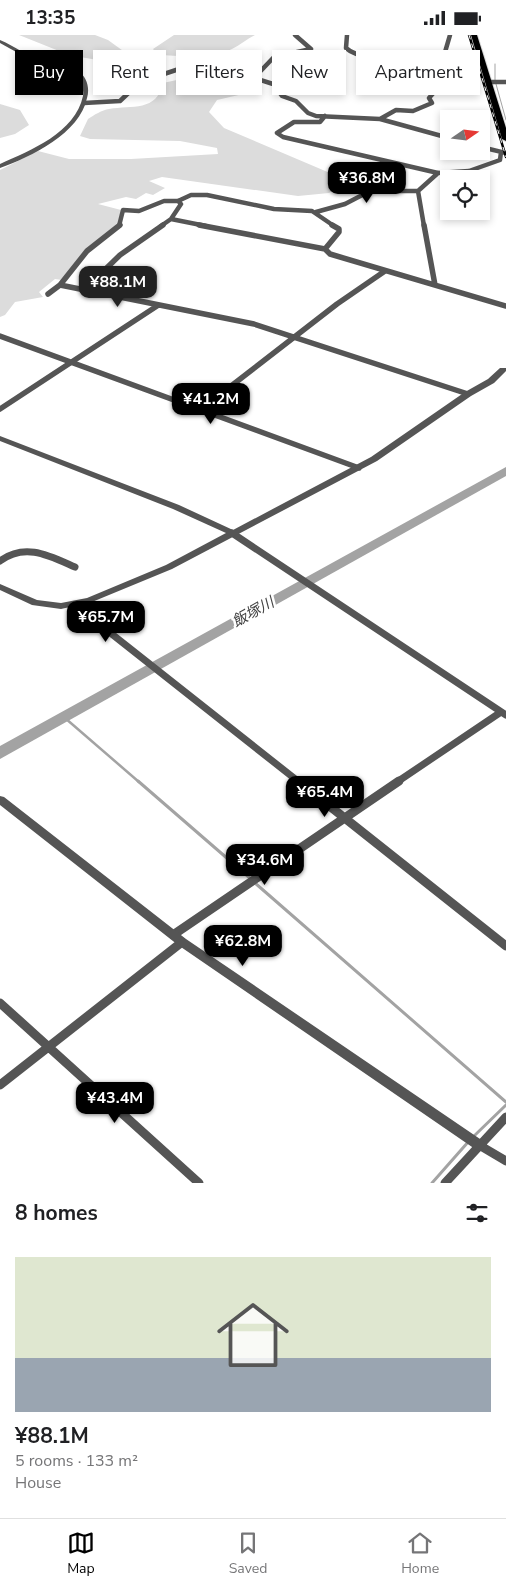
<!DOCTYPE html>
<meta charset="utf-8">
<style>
body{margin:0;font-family:"Nunito Sans","Noto Sans JP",sans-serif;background:#f6f6f6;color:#202124;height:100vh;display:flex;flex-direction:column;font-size:19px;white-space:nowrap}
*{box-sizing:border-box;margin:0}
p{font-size:16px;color:#757577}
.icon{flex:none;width:28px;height:28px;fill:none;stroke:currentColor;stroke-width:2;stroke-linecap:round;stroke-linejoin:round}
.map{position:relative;height:1148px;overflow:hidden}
.side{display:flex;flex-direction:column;background:#fff;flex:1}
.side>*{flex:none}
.hud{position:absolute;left:15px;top:15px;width:476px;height:45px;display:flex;gap:10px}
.needle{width:32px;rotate:76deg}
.controls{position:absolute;left:440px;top:75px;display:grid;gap:10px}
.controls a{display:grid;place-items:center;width:50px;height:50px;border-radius:0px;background:#fff;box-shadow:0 2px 8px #0003;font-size:25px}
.price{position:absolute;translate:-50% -42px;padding:0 11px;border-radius:10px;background:#000;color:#fff;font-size:16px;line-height:32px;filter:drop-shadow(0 1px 2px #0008)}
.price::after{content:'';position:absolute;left:50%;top:30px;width:15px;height:11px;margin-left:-8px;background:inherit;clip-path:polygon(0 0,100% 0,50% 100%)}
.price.selected{background:#222;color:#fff}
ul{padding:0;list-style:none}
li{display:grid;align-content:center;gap:10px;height:265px;padding:0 15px}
li span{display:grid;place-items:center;height:155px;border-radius:0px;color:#555}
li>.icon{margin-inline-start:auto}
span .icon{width:90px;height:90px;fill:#fffc;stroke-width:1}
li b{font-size:21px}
h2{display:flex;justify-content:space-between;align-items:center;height:60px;padding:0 15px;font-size:21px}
.chip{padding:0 18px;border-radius:0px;background:#fff;box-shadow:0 2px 8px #0003;font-size:18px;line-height:45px}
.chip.selected{background:#000;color:#fff}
.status{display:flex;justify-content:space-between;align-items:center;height:35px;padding:0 25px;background:#fff;direction:ltr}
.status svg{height:14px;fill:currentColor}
.tabs{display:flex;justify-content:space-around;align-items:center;height:70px;border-top:1px solid #e0e0e0;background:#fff;font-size:14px;color:#757577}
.tabs a{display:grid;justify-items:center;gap:2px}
.tabs .selected{color:#000}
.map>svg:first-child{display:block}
.green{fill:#dcdcdc}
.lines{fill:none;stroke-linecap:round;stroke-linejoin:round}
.stream-far2{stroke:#a3a3a3;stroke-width:1}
.stream-far1{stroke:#a3a3a3;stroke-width:2.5}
.stream{stroke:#a3a3a3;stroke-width:3}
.river{fill:#a3a3a3;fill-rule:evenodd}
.trunk-casing{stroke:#dbdbdb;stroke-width:2}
.minor-far3{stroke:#555;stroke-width:4.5}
.minor-far2{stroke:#555;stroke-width:5.5}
.minor-far1{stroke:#555;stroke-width:7}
.minor{stroke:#555;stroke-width:9}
.tertiary{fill:#555;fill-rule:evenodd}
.trunk{fill:#000;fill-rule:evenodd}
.rail-casing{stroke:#000;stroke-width:2.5}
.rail{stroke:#fff;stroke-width:1;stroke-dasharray:4.5;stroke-linecap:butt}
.labels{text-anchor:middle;stroke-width:5;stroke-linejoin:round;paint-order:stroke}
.water-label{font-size:15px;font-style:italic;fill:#444;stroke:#fff}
</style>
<div class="status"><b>13:35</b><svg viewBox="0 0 49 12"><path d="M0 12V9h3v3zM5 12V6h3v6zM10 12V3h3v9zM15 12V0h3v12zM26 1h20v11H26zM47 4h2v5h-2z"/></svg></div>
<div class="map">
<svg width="506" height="1148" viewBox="0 0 506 1148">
<rect width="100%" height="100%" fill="#fff"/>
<path class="green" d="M 19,0 L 95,0 L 108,5 L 126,18 L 103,26 L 69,20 Z
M 174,0 L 255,0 C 247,4 240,10 232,14 C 211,24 181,21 158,20 L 153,14 Z
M 205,42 L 239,44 L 248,49 L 243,59 L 217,65 L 209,77 L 224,93 L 337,141 L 340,151 L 329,158 L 298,161 L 162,142 L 149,146 L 165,153 L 153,160 L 146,158 L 136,164 L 126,162 L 98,169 L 121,175 L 117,192 L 85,216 L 62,245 L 55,244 L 39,257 L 43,262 L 15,267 L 5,280 L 0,282 L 0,135 L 38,116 L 69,124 L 131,124 L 218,119 L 217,113 L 180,106 L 90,104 L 80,101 L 88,84 C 94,80 102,75 109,74 C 132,70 157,77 163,48 L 186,43 Z
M 0,69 L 20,75 L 29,90 L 15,99 L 0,103 Z"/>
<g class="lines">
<path class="stream-far2" d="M 495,29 L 495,45
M 496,49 L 506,85"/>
<path class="stream-far1" d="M 65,683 L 139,747"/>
<path class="stream" d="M 138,746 L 251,844
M 255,848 L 506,1067
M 473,1102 L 506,1070
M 432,1148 L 469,1106"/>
<path class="river" d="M 506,432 L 506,441 L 0,724 L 0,711 Z"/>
<g class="trunk-casing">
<path id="trunk" d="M 471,0 L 477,0 L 506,93 L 506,106 L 502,104 Z"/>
</g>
<path class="minor-far3" d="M 295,0 L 311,14 L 274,22 L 254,43 L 273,49 L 282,61 L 296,66 L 308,78 L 316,81 L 380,84 L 449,103
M 347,0 L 346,13 C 358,24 375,20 387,30
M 488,47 L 506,47
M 84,68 L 120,66 L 140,47 L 179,34 L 233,28 L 262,34
M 325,81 L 320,87 L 294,87 L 277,98 L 283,102 L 438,138 L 469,136 L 500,125 L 501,117
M 380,84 L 396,75 L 413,76 L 432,68 L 429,63 L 437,54 L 438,41 L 450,0
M 481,112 L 506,118
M 418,156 L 424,191
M 316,177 L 345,169 L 370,156 L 418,156 L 438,138
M 171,184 L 206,191
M 119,191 L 123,175 L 139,176 L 164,166 L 178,166 L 191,160 L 207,160 L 274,174 L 312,176 L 334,191
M 161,191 L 171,184 L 181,169 L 178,166"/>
<path class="minor-far2" d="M 199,190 L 325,214 L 330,219 L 506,271
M 424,190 L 435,250
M 325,214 L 339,197 L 339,194 L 332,190
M 60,250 L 87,216 L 120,190
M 83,256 L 120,220 L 163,190
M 48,259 L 60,250 L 254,289 L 468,359
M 0,301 L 359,433
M 0,374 L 157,271
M 200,375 L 337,269 L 385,236"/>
<path class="minor-far1" d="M 232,498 L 506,680
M 0,526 C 25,507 50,521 75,532
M 75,570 L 299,747
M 397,747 L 501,677"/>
<path class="minor" d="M 298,746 L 506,911
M 173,900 L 399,746
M 0,968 L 199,1148
M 0,1050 L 182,907
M 479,1110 L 506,1126
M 445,1148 L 506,1082"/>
<path class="tertiary" d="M 0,5 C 15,11 29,23 45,26 C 56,29 69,28 78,36 C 87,42 90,53 87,63 C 80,98 31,122 0,133 L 0,129 C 31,115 75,98 83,61 C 84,53 81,43 74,37 C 64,29 49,32 37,27 C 24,23 12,14 0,8 Z
M 500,333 L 506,333 L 506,336 L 494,348 L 471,361 L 377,426 L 172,534 L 92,567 L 61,574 L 32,570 L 0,555 L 0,549 L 37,565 L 61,568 L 87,563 L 166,530 L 226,498 L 173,474 L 0,406 L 0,401 L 179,470 L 233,495 L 371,422 L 465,357 L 488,344 Z
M 0,761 L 4,762 L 186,904 L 483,1106 L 485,1110 L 483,1114 L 479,1116 L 475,1114 L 178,910 L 0,770 Z"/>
<use href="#trunk" class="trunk"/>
<g class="rail-casing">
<path id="rail" d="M 469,0 L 506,122"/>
</g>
<use href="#rail" class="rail"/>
</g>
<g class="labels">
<g class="water-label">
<text transform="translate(253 577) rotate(-29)" y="5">飯塚川</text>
</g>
</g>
</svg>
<div class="controls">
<a><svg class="needle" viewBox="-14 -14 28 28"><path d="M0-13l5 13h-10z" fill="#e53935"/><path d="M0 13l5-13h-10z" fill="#757577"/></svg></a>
<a><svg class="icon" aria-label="locate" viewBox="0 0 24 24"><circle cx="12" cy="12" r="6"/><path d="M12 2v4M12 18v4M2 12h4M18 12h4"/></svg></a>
</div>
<b class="price" style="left:367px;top:169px">¥36.8M</b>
<b class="price selected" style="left:118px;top:273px">¥88.1M</b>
<b class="price" style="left:211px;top:390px">¥41.2M</b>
<b class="price" style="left:106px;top:608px">¥65.7M</b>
<b class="price" style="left:325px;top:783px">¥65.4M</b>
<b class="price" style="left:265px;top:851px">¥34.6M</b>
<b class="price" style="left:243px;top:932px">¥62.8M</b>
<b class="price" style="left:115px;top:1089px">¥43.4M</b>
<div class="hud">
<a class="chip selected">Buy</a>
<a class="chip">Rent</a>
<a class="chip">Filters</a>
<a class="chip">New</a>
<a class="chip">Apartment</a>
</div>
</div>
<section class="side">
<h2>8 homes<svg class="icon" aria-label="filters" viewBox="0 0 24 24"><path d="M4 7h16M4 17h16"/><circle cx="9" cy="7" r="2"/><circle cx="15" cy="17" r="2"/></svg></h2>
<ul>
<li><span style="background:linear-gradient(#dfe7d0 65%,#9aa5b1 0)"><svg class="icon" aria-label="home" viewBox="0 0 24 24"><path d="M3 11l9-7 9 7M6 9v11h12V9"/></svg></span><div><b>¥88.1M</b><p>5 rooms · 133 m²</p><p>House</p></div></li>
</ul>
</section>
<nav class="tabs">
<a class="selected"><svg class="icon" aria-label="map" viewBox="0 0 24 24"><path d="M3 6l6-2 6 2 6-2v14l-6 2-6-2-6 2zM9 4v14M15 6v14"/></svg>Map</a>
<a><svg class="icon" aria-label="saved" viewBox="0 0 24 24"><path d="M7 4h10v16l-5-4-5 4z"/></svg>Saved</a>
<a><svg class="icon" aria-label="home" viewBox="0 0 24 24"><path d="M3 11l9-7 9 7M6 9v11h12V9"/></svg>Home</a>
</nav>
